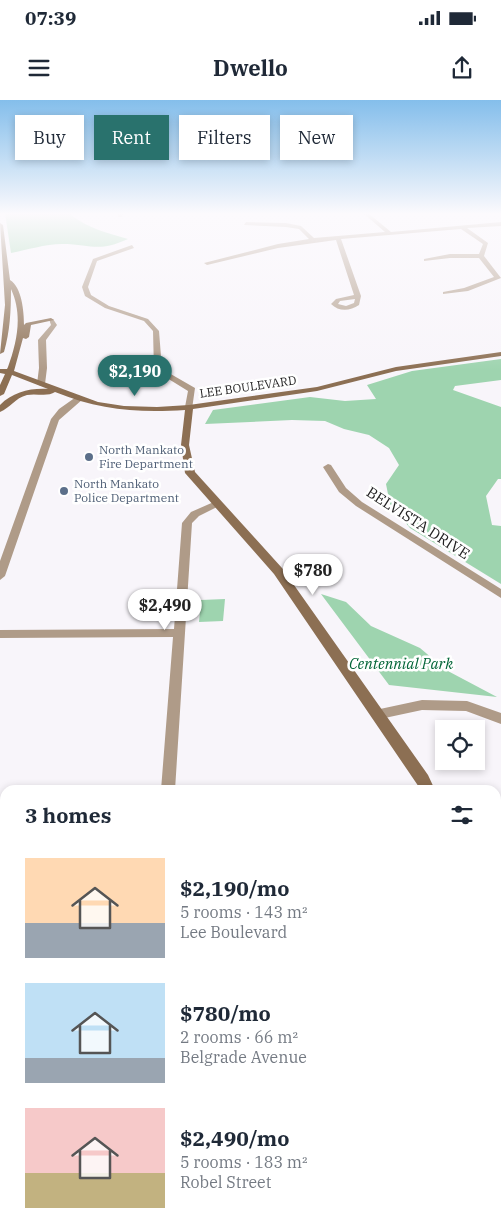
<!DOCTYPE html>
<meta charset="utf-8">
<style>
body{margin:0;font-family:"IBM Plex Serif",serif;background:#f6f6f7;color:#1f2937;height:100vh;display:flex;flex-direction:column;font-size:19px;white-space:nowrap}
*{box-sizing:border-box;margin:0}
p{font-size:16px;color:#747a83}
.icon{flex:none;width:28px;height:28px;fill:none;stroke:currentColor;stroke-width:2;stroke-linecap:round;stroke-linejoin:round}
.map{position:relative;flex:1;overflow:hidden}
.panel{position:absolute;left:0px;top:685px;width:501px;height:446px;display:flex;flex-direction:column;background:#fff;border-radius:15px 15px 0 0;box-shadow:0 2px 8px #0003}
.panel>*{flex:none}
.banner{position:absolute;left:15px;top:15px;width:471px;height:45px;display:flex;gap:10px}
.controls{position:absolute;left:435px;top:620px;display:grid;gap:10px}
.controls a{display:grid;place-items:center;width:50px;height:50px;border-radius:0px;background:#fff;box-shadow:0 2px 8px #0003;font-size:25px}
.price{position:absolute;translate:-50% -42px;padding:0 11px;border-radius:18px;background:#fff;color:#222;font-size:16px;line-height:32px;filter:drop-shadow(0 1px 2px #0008)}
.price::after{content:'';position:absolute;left:50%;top:30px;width:15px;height:11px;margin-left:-8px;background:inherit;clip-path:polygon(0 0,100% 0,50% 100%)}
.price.on{background:#29726d;color:#fff}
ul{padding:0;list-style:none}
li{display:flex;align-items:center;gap:15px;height:125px;padding:0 25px}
li span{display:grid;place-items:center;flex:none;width:140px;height:100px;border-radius:0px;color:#555}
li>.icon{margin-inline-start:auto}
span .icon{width:60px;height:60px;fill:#fffc;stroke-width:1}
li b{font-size:21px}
h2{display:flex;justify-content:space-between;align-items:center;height:60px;padding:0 25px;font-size:21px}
.tag{padding:0 18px;border-radius:0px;background:#fff;box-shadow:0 2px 8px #0003;font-size:18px;line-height:45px}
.tag.on{background:#29726d;color:#fff}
.status{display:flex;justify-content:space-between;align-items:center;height:35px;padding:0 25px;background:#fff;direction:ltr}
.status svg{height:14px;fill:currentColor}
header{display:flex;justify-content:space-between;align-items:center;height:65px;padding:0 25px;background:#fff;font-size:22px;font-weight:700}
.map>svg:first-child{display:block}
.green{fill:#9ed4af}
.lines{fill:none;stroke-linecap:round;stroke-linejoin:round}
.minor{fill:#af9b88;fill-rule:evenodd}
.tertiary{fill:#af9b88;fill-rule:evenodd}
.secondary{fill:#8c6f53;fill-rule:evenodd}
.service-dot{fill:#5c6f8a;stroke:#fff;stroke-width:2}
.labels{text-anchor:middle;stroke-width:5;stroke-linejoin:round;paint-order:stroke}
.far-street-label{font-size:12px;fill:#201f20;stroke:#fff}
.far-service-label{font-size:12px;fill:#4e5e75;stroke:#fff;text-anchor:start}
.street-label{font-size:15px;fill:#201f20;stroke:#fff}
.park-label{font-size:15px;font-style:italic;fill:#036538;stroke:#fff}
</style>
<div class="status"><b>07:39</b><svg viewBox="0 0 49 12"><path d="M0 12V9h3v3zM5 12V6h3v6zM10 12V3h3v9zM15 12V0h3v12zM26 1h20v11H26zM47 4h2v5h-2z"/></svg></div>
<header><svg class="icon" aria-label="menu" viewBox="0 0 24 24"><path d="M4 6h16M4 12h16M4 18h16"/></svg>Dwello<svg class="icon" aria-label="share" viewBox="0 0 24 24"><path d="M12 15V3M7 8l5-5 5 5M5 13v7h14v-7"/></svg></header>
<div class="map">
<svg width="501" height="1131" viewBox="0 0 501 1131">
<rect width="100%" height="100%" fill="#f8f5fa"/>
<path class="green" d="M 5,113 L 74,113 L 71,115 C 88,128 107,133 128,139 C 97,153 92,144 62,144 C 45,144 27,150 11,153 Z
M 501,259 L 501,280 L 455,286 L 453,290 L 501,307 L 501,379 L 498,379 L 486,396 L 492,425 L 501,426 L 501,484 L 410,428 L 390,404 L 386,384 L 399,365 L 389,348 L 369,335 L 344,329 L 325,321 L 292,320 L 205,324 L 213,310 L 310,297 L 345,301 L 376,299 L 367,285 L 412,271 Z
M 321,494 L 346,502 L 371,526 L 420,548 L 446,570 L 497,597 L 389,585 Z
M 225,499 L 223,521 L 199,522 L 201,500 Z"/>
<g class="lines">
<path class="minor" d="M 119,113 L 123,113 L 122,117 L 118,117 Z
M 363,113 L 368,113 L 391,132 L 501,122 L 501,126 L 467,128 L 488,143 L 484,156 L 501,178 L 468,191 L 443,194 L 443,192 L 464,188 L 494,177 L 479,158 L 450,158 L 424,161 L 424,159 L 450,154 L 479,154 L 483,144 L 461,129 L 341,139 L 361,196 L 359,205 C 350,211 339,212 331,204 L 336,199 L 354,195 L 336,140 L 278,148 L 207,165 L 204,163 L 278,144 L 309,139 L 299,129 L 286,127 L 244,125 L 246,122 L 286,123 L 301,126 L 314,138 L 385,132 ZM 355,199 L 354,203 L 346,206 L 338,204 L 340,201 Z
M 132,145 L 134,148 L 97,161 L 88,187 L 91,195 L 109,206 L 148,219 L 159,231 L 162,269 L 195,288 L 192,309 L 185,307 L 188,291 L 154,270 L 153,231 L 144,221 L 105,208 L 85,196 L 82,187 L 93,159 Z
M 49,219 L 53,219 L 57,225 L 46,240 L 47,268 L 45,284 L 41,286 L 37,284 L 39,268 L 38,240 L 51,225 Z
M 76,297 L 83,299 L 59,320 L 5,476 L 0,480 L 0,461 L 51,319 L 59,309 Z
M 328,364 L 331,365 L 346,388 L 362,402 L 501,489 L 501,498 L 356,406 L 339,392 L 323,367 Z
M 216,401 L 219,402 L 219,406 L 199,416 L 192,423 L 175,690 L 161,690 L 173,537 L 0,538 L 0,530 L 174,529 L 182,423 L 191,412 Z
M 0,928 L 5,928 L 5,946 L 0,946 Z
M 125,1126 L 147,1126 L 147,1131 L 125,1131 Z"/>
<path class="tertiary" d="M 422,600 L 467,601 L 501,613 L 501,624 L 466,611 L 422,610 L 380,619 L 375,618 L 373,614 L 375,610 L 380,609 Z"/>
<path class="secondary" d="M 0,123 L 3,125 L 10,180 C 22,187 24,212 24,225 L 26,223 L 51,218 L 54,220 L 31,225 L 29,237 L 26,239 L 23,238 L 14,271 L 98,302 L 124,306 L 157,307 L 189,305 L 317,287 L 396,267 L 501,252 L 501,256 L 396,271 L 317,291 L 193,309 L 189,345 L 195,372 L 282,468 L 428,675 L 435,690 L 421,690 L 274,474 L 185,373 L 181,345 L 185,310 C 137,313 99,310 55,292 C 48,297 36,293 27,295 C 15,298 10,308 0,312 L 0,305 C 13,292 30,288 48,289 L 12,275 L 4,294 L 0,296 L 0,285 L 5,274 L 0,273 L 0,269 L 7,269 L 8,267 C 17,242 23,215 11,189 C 11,211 10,231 4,252 L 0,254 L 5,205 Z
M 496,980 L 501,982 L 501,1021 L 496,1019 Z"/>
</g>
<linearGradient id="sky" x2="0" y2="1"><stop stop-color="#84beeb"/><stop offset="0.42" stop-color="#fcfafd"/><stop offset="1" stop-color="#fcfafd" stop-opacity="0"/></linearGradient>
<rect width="501" height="271" fill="url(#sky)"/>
<g class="service-dot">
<circle cx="89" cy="357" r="5"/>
<circle cx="64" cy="391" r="5"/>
</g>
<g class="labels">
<g class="far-street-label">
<text transform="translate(248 287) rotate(-8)" y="4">LEE BOULEVARD</text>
</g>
<g class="far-service-label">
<text x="99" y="354">North Mankato<tspan x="99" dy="14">Fire Department</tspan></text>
<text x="74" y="388">North Mankato<tspan x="74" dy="14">Police Department</tspan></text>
</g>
<g class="street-label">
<text transform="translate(418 423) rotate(33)" y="5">BELVISTA DRIVE</text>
</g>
<g class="park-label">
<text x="401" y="569">Centennial Park</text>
</g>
</g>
</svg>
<div class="controls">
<a><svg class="icon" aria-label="locate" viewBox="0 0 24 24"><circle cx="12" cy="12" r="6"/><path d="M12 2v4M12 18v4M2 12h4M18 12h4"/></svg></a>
</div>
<b class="price on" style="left:135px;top:297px">$2,190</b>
<b class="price" style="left:313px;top:496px">$780</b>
<b class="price" style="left:165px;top:531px">$2,490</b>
<div class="banner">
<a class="tag">Buy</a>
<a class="tag on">Rent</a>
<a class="tag">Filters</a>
<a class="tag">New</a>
</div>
<section class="panel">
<h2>3 homes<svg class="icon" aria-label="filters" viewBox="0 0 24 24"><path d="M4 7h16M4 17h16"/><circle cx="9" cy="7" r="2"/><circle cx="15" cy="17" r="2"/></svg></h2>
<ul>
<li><span style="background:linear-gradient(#ffd9b3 65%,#9aa5b1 0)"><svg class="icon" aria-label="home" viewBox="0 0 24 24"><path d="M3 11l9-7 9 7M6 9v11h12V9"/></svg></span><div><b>$2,190/mo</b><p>5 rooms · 143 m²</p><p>Lee Boulevard</p></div></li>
<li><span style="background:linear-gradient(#bfe0f5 75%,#9aa5b1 0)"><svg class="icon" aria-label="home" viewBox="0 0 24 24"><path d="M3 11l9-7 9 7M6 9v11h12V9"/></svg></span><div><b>$780/mo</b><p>2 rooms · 66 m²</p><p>Belgrade Avenue</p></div></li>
<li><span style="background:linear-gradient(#f6c9c9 65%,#c2b280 0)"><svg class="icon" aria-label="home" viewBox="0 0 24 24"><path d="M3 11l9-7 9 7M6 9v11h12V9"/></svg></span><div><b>$2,490/mo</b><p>5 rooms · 183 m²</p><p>Robel Street</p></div></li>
</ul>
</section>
</div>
